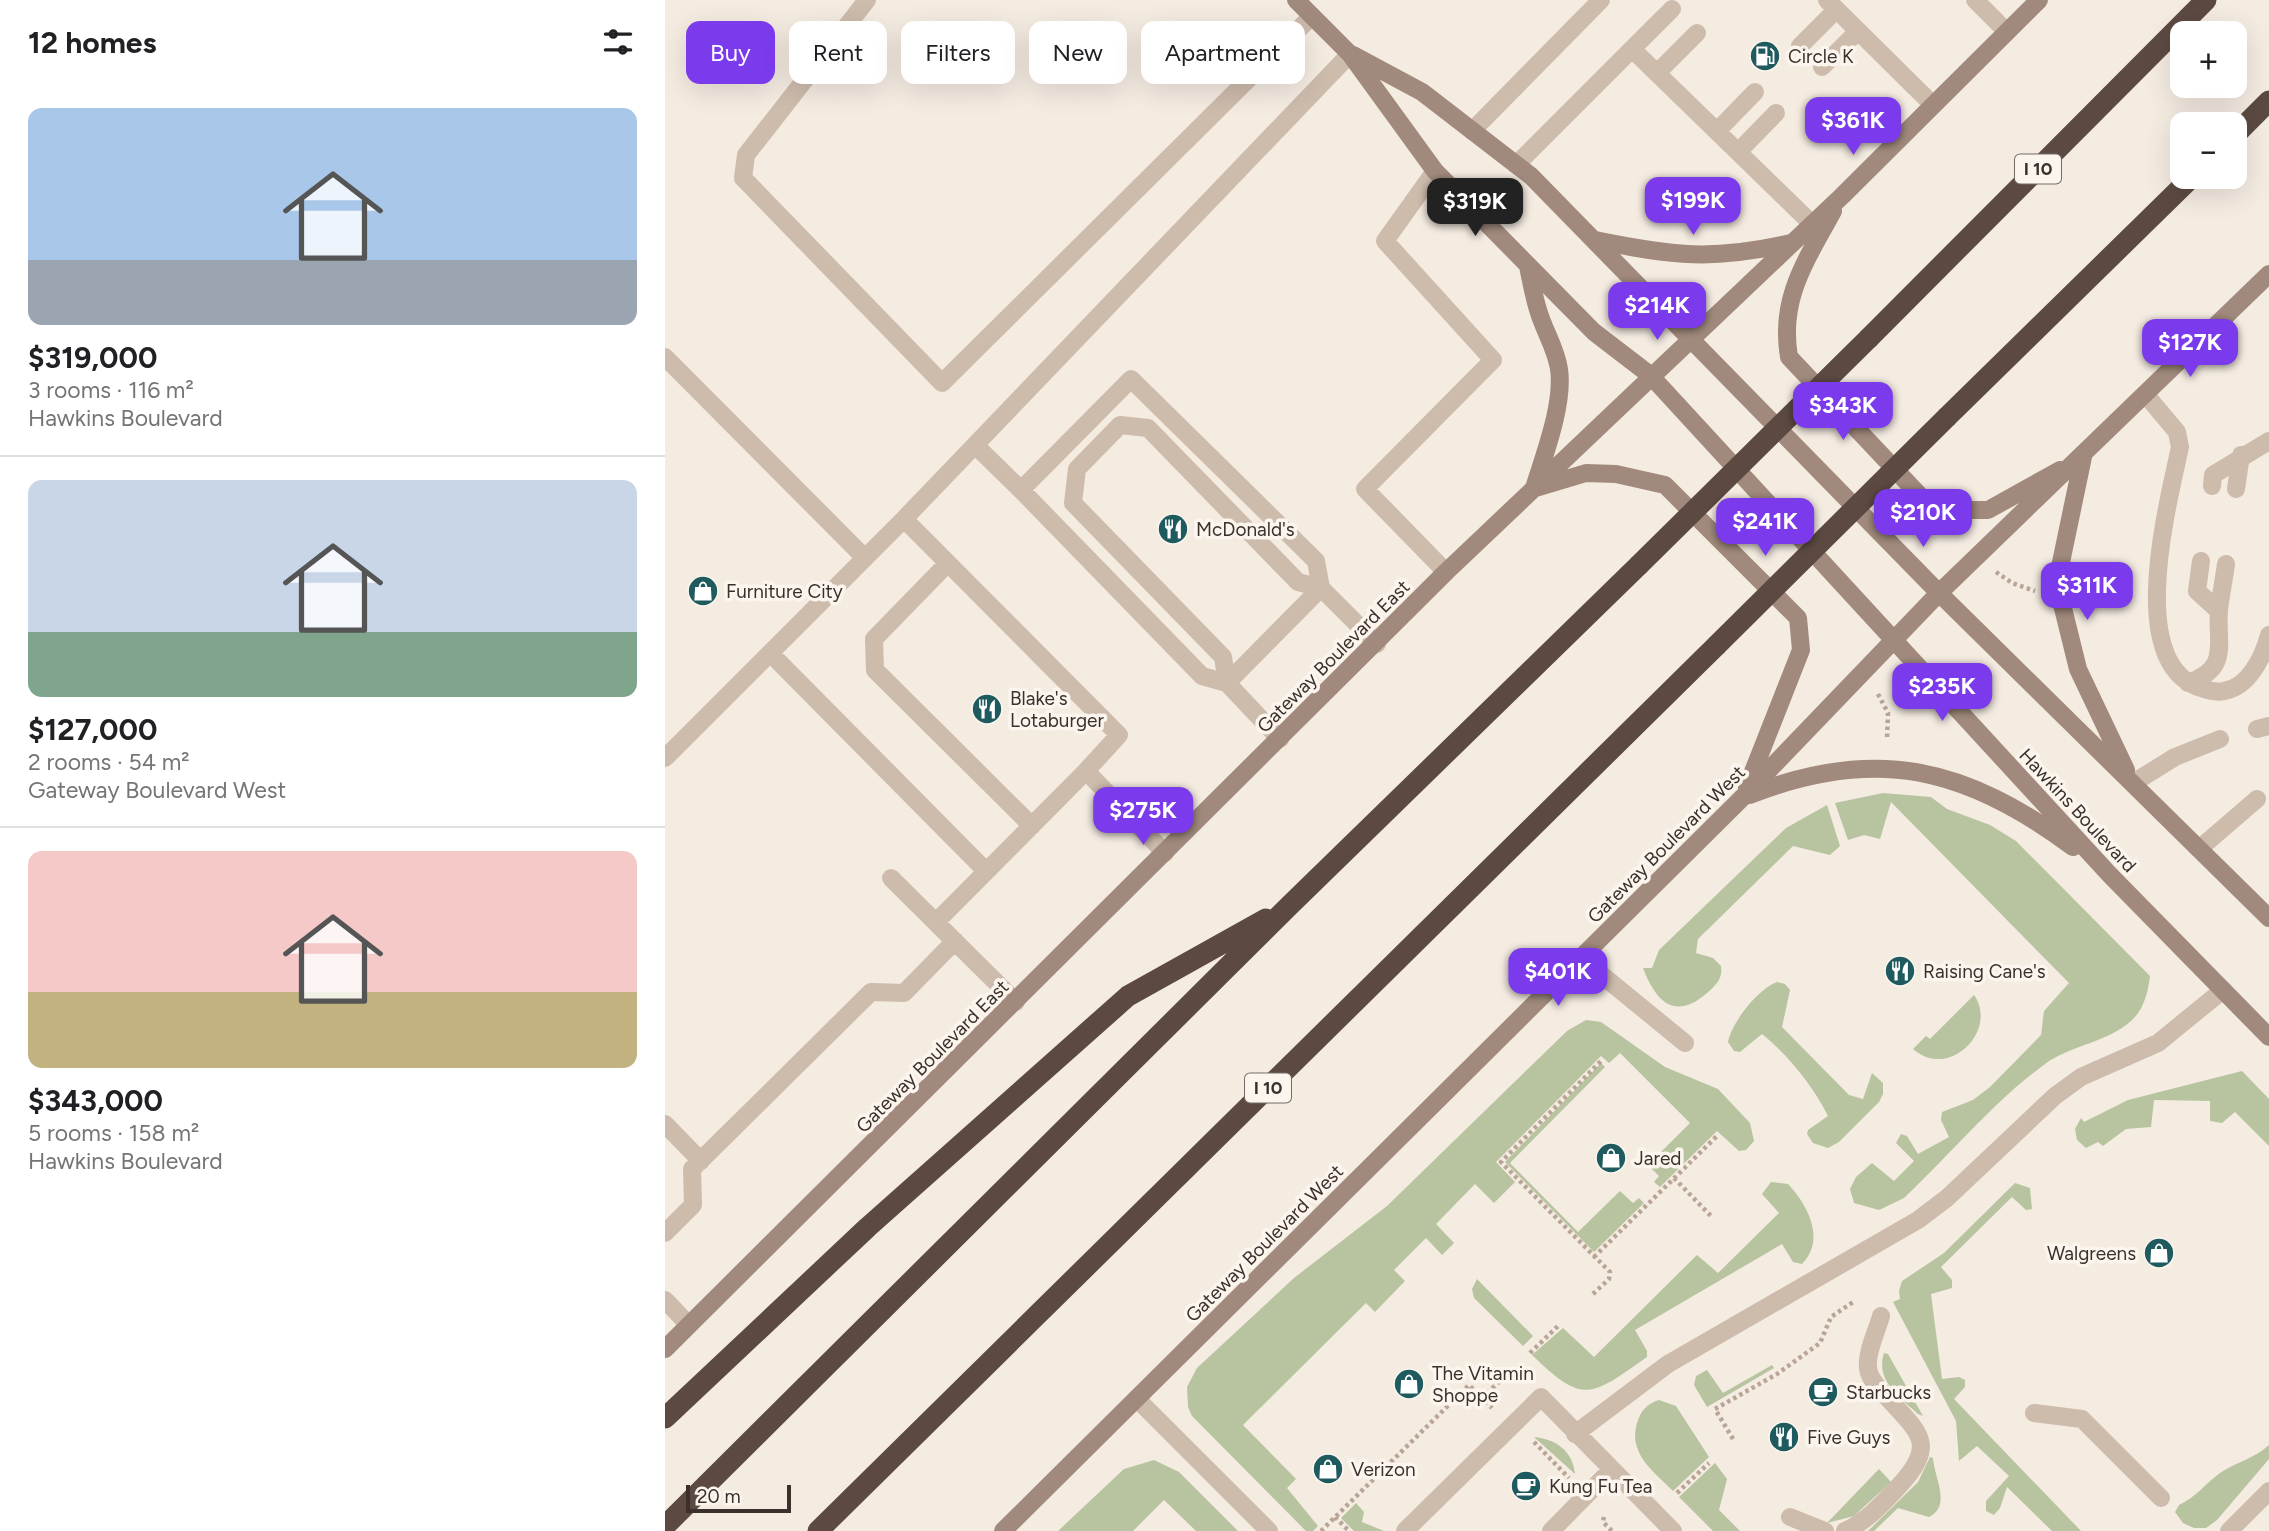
<!DOCTYPE html>
<meta charset="utf-8">
<style>
body{margin:0;font-family:Figtree,sans-serif;background:#f2f2f2;color:#202124;height:100vh;display:flex;flex-direction:column;font-size:26px;white-space:nowrap}
*{box-sizing:border-box;margin:0}
p{font-size:23px;color:#757577}
.icon{flex:none;width:38px;height:38px;fill:none;stroke:currentColor;stroke-width:2;stroke-linecap:round;stroke-linejoin:round}
.map{position:relative;flex:1;overflow:hidden}
.panel{display:flex;flex-direction:column;background:#fff;width:665px}
.panel>*{flex:none}
.top-card{position:absolute;left:21px;top:21px;width:665px;height:63px;display:flex;gap:14px}
.tools{position:absolute;left:1505px;top:21px;display:grid;gap:14px}
.tools a{display:grid;place-items:center;width:77px;height:77px;border-radius:14px;background:#fff;box-shadow:0 7px 28px #0002;font-size:35px}
.scale{position:absolute;left:21px;bottom:18px;width:105px;box-sizing:border-box;padding-left:7px;border:4px solid #3b302b;border-top:0;font-size:19px;line-height:24px;white-space:nowrap;color:#3b302b;-webkit-text-stroke:5px #fbf5ee;paint-order:stroke}
.price{position:absolute;translate:-50% -60px;padding:0 16px;border-radius:14px;background:#7c3aed;color:#fff;font-size:23px;line-height:46px;filter:drop-shadow(0 2px 4px #0008)}
.price::after{content:'';position:absolute;left:50%;top:42px;width:21px;height:16px;margin-left:-10px;background:inherit;clip-path:polygon(0 0,100% 0,50% 100%)}
.price.on{background:#222;color:#fff}
ul{padding:0;list-style:none}
li{display:grid;align-content:center;gap:14px;height:371px;padding:0 28px}
li+li{border-top:2px solid #e0e0e0}
li span{display:grid;place-items:center;height:217px;border-radius:14px;color:#555}
li>.icon{margin-inline-start:auto}
span .icon{width:126px;height:126px;fill:#fffc;stroke-width:1}
li b{font-size:30px}
h2{display:flex;justify-content:space-between;align-items:center;height:84px;padding:0 28px;font-size:30px}
.chip{padding:0 24px;border-radius:14px;background:#fff;box-shadow:0 7px 28px #0002;font-size:24px;line-height:63px}
.chip.on{background:#7c3aed;color:#fff}
main{display:flex;flex:1;min-height:0}
.map>svg:first-child{display:block}
.green{fill:#b8c4a0}
.lines{fill:none;stroke-linecap:round;stroke-linejoin:round}
.path{stroke:#b9a596;stroke-width:4.5;stroke-dasharray:3.5 3.5;stroke-linecap:butt}
.service{stroke:#cdbbac;stroke-width:18}
.secondary{stroke:#a18a7d;stroke-width:18}
.motorway{stroke:#5c4a42;stroke-width:21}
.motorway-bridge{stroke:#5c4a42;stroke-width:21}
.labels{text-anchor:middle;stroke-width:7;stroke-linejoin:round;paint-order:stroke}
.shield{fill:#fbf5ee;stroke:#756b66;stroke-width:2}
.shield-label{font-size:18px;font-weight:bold;fill:#3b302b}
.poi-label{font-size:19px;fill:#3b302b;stroke:#fbf5ee;text-anchor:start}
.street-label{font-size:19px;fill:#3b302b;stroke:#fbf5ee}
</style>
<main>
<section class="panel">
<h2>12 homes<svg class="icon" aria-label="filters" viewBox="0 0 24 24"><path d="M4 7h16M4 17h16"/><circle cx="9" cy="7" r="2"/><circle cx="15" cy="17" r="2"/></svg></h2>
<ul>
<li><span style="background:linear-gradient(#a9c7e8 70%,#9aa5b1 0)"><svg class="icon" aria-label="home" viewBox="0 0 24 24"><path d="M3 11l9-7 9 7M6 9v11h12V9"/></svg></span><div><b>$319,000</b><p>3 rooms · 116 m²</p><p>Hawkins Boulevard</p></div></li>
<li><span style="background:linear-gradient(#c9d6e8 70%,#7fa58c 0)"><svg class="icon" aria-label="home" viewBox="0 0 24 24"><path d="M3 11l9-7 9 7M6 9v11h12V9"/></svg></span><div><b>$127,000</b><p>2 rooms · 54 m²</p><p>Gateway Boulevard West</p></div></li>
<li><span style="background:linear-gradient(#f6c9c9 65%,#c2b280 0)"><svg class="icon" aria-label="home" viewBox="0 0 24 24"><path d="M3 11l9-7 9 7M6 9v11h12V9"/></svg></span><div><b>$343,000</b><p>5 rooms · 158 m²</p><p>Hawkins Boulevard</p></div></li>
</ul>
</section>
<div class="map">
<svg width="1604" height="1531" viewBox="0 0 1604 1531">
<rect width="100%" height="100%" fill="#f4ebe1"/>
<path class="green" d="M 1218,793 L 1266,797 L 1282,809 L 1325,825 L 1351,841 L 1485,976 C 1483,992 1479,1009 1467,1020 C 1444,1042 1406,1045 1380,1064 C 1328,1102 1286,1154 1239,1198 L 1214,1210 L 1189,1203 L 1185,1189 L 1191,1177 L 1207,1163 L 1229,1181 L 1249,1161 L 1231,1143 L 1236,1134 L 1242,1136 L 1253,1154 L 1284,1137 L 1276,1120 L 1277,1112 L 1308,1100 L 1325,1087 L 1376,1035 L 1379,1011 L 1404,983 L 1226,802 L 1215,839 L 1199,835 L 1183,840 L 1170,803 Z
M 1162,805 L 1175,846 L 1165,855 L 1128,846 L 1033,939 L 1031,953 L 1048,958 L 1056,966 C 1058,979 1051,985 1042,993 C 1010,1021 991,1002 978,968 L 987,968 L 994,950 L 1121,828 Z
M 1112,982 L 1120,984 L 1125,990 L 1117,1027 L 1184,1095 L 1198,1099 L 1207,1073 L 1218,1083 L 1218,1094 L 1214,1102 L 1174,1142 L 1163,1148 L 1148,1143 L 1142,1134 L 1143,1130 L 1163,1116 C 1148,1086 1123,1055 1097,1034 L 1075,1052 L 1069,1051 L 1063,1042 C 1067,1022 1093,989 1112,982 Z
M 1309,995 C 1334,1030 1284,1081 1248,1049 L 1261,1036 L 1265,1039 Z
M 921,1020 L 936,1022 L 1000,1067 L 1053,1089 L 1085,1123 L 1089,1141 L 1081,1150 L 1074,1151 L 1052,1131 L 995,1187 L 989,1182 L 994,1176 L 983,1165 L 1025,1123 L 955,1053 L 944,1063 L 936,1056 L 831,1162 L 850,1182 L 829,1203 L 810,1184 L 771,1224 L 789,1243 L 777,1255 L 761,1238 L 729,1270 L 740,1281 L 710,1312 L 701,1303 L 578,1425 L 631,1479 L 622,1488 L 653,1526 L 648,1531 L 641,1531 L 527,1416 L 523,1407 L 522,1387 L 532,1368 L 629,1278 L 722,1206 L 902,1031 Z
M 936,1063 L 940,1067 L 845,1163 L 913,1232 L 955,1191 L 968,1203 L 974,1198 L 979,1203 L 929,1252 L 840,1162 Z
M 1577,1071 L 1604,1099 L 1604,1146 L 1570,1112 L 1557,1123 L 1545,1121 L 1545,1101 L 1489,1100 L 1486,1127 L 1461,1129 L 1438,1146 L 1433,1142 L 1421,1148 L 1412,1140 L 1410,1129 L 1416,1118 L 1419,1122 L 1463,1100 Z
M 1106,1182 L 1123,1184 C 1143,1205 1161,1240 1137,1264 L 1128,1262 L 1117,1244 L 970,1330 L 982,1351 L 982,1357 C 925,1397 919,1405 867,1355 L 898,1328 L 929,1357 L 1032,1255 L 1053,1273 L 1114,1213 L 1097,1194 Z
M 1350,1183 L 1365,1188 L 1367,1209 L 1361,1210 L 1347,1197 L 1276,1267 L 1287,1280 L 1287,1288 L 1266,1294 L 1277,1379 L 1294,1377 L 1300,1380 L 1300,1387 L 1289,1399 L 1416,1531 L 1387,1531 L 1342,1487 L 1335,1508 L 1329,1515 L 1321,1511 L 1321,1501 L 1344,1476 L 1312,1446 L 1294,1461 L 1291,1421 L 1228,1302 L 1235,1299 L 1234,1291 L 1237,1281 L 1279,1253 Z
M 812,1279 L 868,1336 L 858,1346 L 809,1298 L 807,1289 Z
M 1219,1353 L 1223,1354 L 1258,1416 L 1253,1414 C 1235,1397 1210,1381 1219,1353 Z
M 1107,1365 L 1109,1368 L 1042,1407 L 1029,1385 L 1031,1376 L 1042,1370 L 1058,1393 Z
M 994,1400 L 1011,1406 L 1044,1457 L 1008,1491 C 988,1471 963,1454 972,1423 C 976,1410 982,1404 994,1400 Z
M 869,1437 C 891,1439 908,1451 910,1474 Z
M 1604,1445 L 1604,1459 L 1552,1520 L 1541,1528 L 1529,1528 L 1518,1523 L 1510,1512 L 1514,1505 C 1531,1497 1540,1484 1555,1473 C 1571,1462 1589,1459 1604,1445 Z
M 1265,1457 L 1268,1458 C 1269,1477 1287,1506 1264,1517 L 1233,1508 L 1209,1531 L 1203,1531 L 1253,1482 Z
M 489,1460 L 514,1472 L 573,1531 L 531,1531 L 499,1500 L 468,1531 L 393,1531 L 459,1469 Z
M 1050,1463 L 1062,1479 L 1054,1510 L 1075,1531 L 1048,1531 L 1014,1497 Z
M 1214,1469 L 1226,1482 L 1189,1516 L 1162,1523 Z
M 691,1503 L 699,1512 L 697,1522 L 719,1531 L 689,1531 L 676,1518 Z"/>
<g class="lines">
<path class="path" d="M 1331,572 L 1347,583 L 1370,591
M 1213,694 L 1223,713 L 1222,739
M 1009,1178 L 1046,1216
M 929,1257 L 1053,1135
M 928,1294 L 944,1279 L 945,1272 L 836,1162 L 937,1060
M 865,1353 L 894,1325
M 817,1398 L 836,1380
M 1068,1439 L 1050,1409 L 1112,1374 L 1155,1343 L 1166,1317 L 1188,1302
M 869,1442 L 904,1478
M 1012,1493 L 1044,1463
M 670,1517 L 684,1531
M 939,1517 L 938,1522 L 947,1531
M 656,1531 L 804,1385 L 827,1408"/>
<path class="service" d="M 202,0 L 81,155 L 78,178 L 277,383 L 647,16
M 1162,0 L 1268,105
M 1310,0 L 1342,32
M 1135,46 L 1171,10
M 967,49 L 1073,152
M 1157,67 L 1193,31
M 992,73 L 1032,33
M 1111,113 L 1073,152 L 1147,224
M 807,131 L 936,0
M 1052,131 L 1090,92
M 851,165 L 1007,9
M 770,171 L 720,241 L 828,360 L 700,489 L 781,572
M 0,357 L 200,558
M 1481,395 L 1512,432 L 1515,447 C 1503,504 1461,660 1533,687 C 1542,690 1550,693 1559,691 C 1584,687 1598,657 1604,635
M 455,425 L 483,428 L 633,582 L 656,588 L 562,683 L 558,657 L 408,503 L 412,469 Z
M 310,445 L 356,490
M 1547,486 L 1548,475 L 1604,441
M 1571,489 L 1576,455
M 239,519 L 685,54
M 1536,561 L 1532,591 L 1554,611
M 282,564 L 209,639 L 210,670 L 367,826
M 105,653 L 321,871
M 1523,683 C 1566,668 1551,644 1554,609 C 1556,594 1559,579 1561,564
M 1592,729 L 1604,726
M 615,739 L 562,683 L 537,676 L 356,490 L 466,379 L 651,561 L 656,588 L 712,644
M 0,758 L 239,519 L 454,735 L 421,771 L 500,853
M 1468,783 L 1510,757 L 1555,739
M 1534,849 L 1592,799
M 226,878 L 351,1002
M 271,922 L 421,771
M 916,958 L 1020,1043
M 0,1124 L 36,1161
M 0,1233 L 28,1205 L 27,1169 L 206,992 L 239,993 L 290,941
M 0,1300 L 24,1325
M 472,1399 L 604,1531
M 1369,1413 L 1417,1419 L 1496,1498
M 910,1434 L 1003,1364 L 1253,1220 L 1282,1198 L 1390,1096 L 1416,1077 L 1493,1043 L 1558,990
M 1125,1517 L 1160,1531
M 740,1531 L 876,1397 L 1008,1531
M 886,1531 L 946,1470
M 1180,1531 C 1202,1521 1217,1504 1233,1487 C 1274,1443 1254,1433 1220,1395 C 1213,1387 1204,1379 1203,1368 C 1201,1352 1212,1331 1216,1316
M 1564,1531 L 1604,1491"/>
<path class="secondary" d="M 631,0 L 685,54 L 770,171 L 929,332 L 985,375 L 1444,874 L 1604,1037
M 688,55 L 757,92 L 866,176 L 1274,593 L 1604,918
M 1168,211 C 1141,261 1114,298 1124,357 L 1256,497 L 1299,510 L 1323,510 L 1395,470
M 930,240 C 1009,256 1047,261 1126,243
M 863,266 C 866,281 869,298 874,313 C 880,332 891,349 894,369 C 899,403 880,453 870,485
M 1418,457 L 1394,572 L 1394,592 L 1413,669 L 1461,770
M 871,488 L 921,473 L 951,474 L 1000,485 L 1133,618 L 1136,650 L 1082,787
M 1085,795 C 1211,745 1302,768 1408,847
M 0,1349 L 781,572 L 1177,196 L 1374,0
M 338,1531 L 1078,797 L 1274,593 L 1604,274"/>
<path class="motorway" d="M 1570,135 L 1604,101
M 1204,338 L 1541,0
M 1282,417 L 1527,177
M 0,1418 L 203,1227 L 463,996 L 601,919
M 0,1526 L 624,906 L 974,565
M 153,1531 L 1052,645"/>
<path class="motorway-bridge" d="M 974,565 L 1204,338
M 1052,645 L 1282,417"/>
</g>
<defs>
<g id="fuel-disc" transform="scale(1.575)"><circle r="9.5" fill="#1f5a5e" stroke="#fbf5ee"/><path d="M-5.5-6h7V0h2V4h1.3V-2.5L3-4.5l.8-.8L6-3V5H2.5V1h-1V6h-7ZM-4.2-4.7v3.2H.2V-4.7Z" fill="#fff"/></g>
<g id="restaurant-disc" transform="scale(1.575)"><circle r="9.5" fill="#1f5a5e" stroke="#fbf5ee"/><path d="M-5-6h1v4h1v-4h1v4h1v-4h1v5L-1.5 .5V6h-2V.5L-5-1ZM5-6V6H3V1.5H1.5Q1.5-4 5-6Z" fill="#fff"/></g>
<g id="shop-disc" transform="scale(1.575)"><circle r="9.5" fill="#1f5a5e" stroke="#fbf5ee"/><path d="M-5-2.5h2.3a2.7 3.5 0 0 1 5.4 0H5L5.5 6h-11ZM-1.5-2.5h3a1.5 2.3 0 0 0-3 0Z" fill="#fff"/></g>
<g id="cafe-disc" transform="scale(1.575)"><circle r="9.5" fill="#1f5a5e" stroke="#fbf5ee"/><path d="M-5.5-4.5H6V0H3Q3 3.5 0 3.5H-2.5Q-5.5 3.5-5.5 0ZM3-3.2v2h1.7v-2ZM-6 4.5H4V6H-6Z" fill="#fff"/></g>
</defs>
<g fill-rule="evenodd">
<use href="#fuel-disc" x="1100" y="56"/>
<use href="#restaurant-disc" x="508" y="529"/>
<use href="#shop-disc" x="38" y="591"/>
<use href="#restaurant-disc" x="322" y="709"/>
<use href="#restaurant-disc" x="1235" y="971"/>
<use href="#shop-disc" x="946" y="1158"/>
<use href="#shop-disc" x="1494" y="1253"/>
<use href="#shop-disc" x="744" y="1384"/>
<use href="#cafe-disc" x="1158" y="1392"/>
<use href="#restaurant-disc" x="1119" y="1437"/>
<use href="#shop-disc" x="663" y="1469"/>
<use href="#cafe-disc" x="861" y="1486"/>
</g>
<g class="labels">
<g class="shield">
<rect x="1350" y="154.5" width="46" height="29" rx="5"/>
<rect x="580" y="1073.5" width="46" height="29" rx="5"/>
</g>
<g class="shield-label">
<text x="1373" y="175">I 10</text>
<text x="603" y="1094">I 10</text>
</g>
<g class="poi-label">
<text x="1123" y="63">Circle K</text>
<text x="531" y="536">McDonald's</text>
<text x="61" y="598">Furniture City</text>
<text x="345" y="705">Blake's<tspan x="345" dy="22">Lotaburger</tspan></text>
<text x="1258" y="978">Raising Cane's</text>
<text x="969" y="1165">Jared</text>
<text x="1471" y="1260" text-anchor="end">Walgreens</text>
<text x="767" y="1380">The Vitamin<tspan x="767" dy="22">Shoppe</tspan></text>
<text x="1181" y="1399">Starbucks</text>
<text x="1142" y="1444">Five Guys</text>
<text x="686" y="1476">Verizon</text>
<text x="884" y="1493">Kung Fu Tea</text>
</g>
<g class="street-label">
<text transform="translate(668 656) rotate(-45)" y="7">Gateway Boulevard East</text>
<text transform="translate(1413 810) rotate(47)" y="7">Hawkins Boulevard</text>
<text transform="translate(1001 844) rotate(-45)" y="7">Gateway Boulevard West</text>
<text transform="translate(267 1056) rotate(-45)" y="7">Gateway Boulevard East</text>
<text transform="translate(599 1243) rotate(-45)" y="7">Gateway Boulevard West</text>
</g>
</g>
</svg>
<div class="tools">
<a>+</a>
<a>−</a>
</div>
<div class="scale">20 m</div>
<b class="price" style="left:1188px;top:157px">$361K</b>
<b class="price" style="left:1028px;top:237px">$199K</b>
<b class="price on" style="left:810px;top:238px">$319K</b>
<b class="price" style="left:992px;top:342px">$214K</b>
<b class="price" style="left:1525px;top:379px">$127K</b>
<b class="price" style="left:1178px;top:442px">$343K</b>
<b class="price" style="left:1258px;top:549px">$210K</b>
<b class="price" style="left:1100px;top:558px">$241K</b>
<b class="price" style="left:1422px;top:622px">$311K</b>
<b class="price" style="left:1277px;top:723px">$235K</b>
<b class="price" style="left:478px;top:847px">$275K</b>
<b class="price" style="left:893px;top:1008px">$401K</b>
<div class="top-card">
<a class="chip on">Buy</a>
<a class="chip">Rent</a>
<a class="chip">Filters</a>
<a class="chip">New</a>
<a class="chip">Apartment</a>
</div>
</div>
</main>
